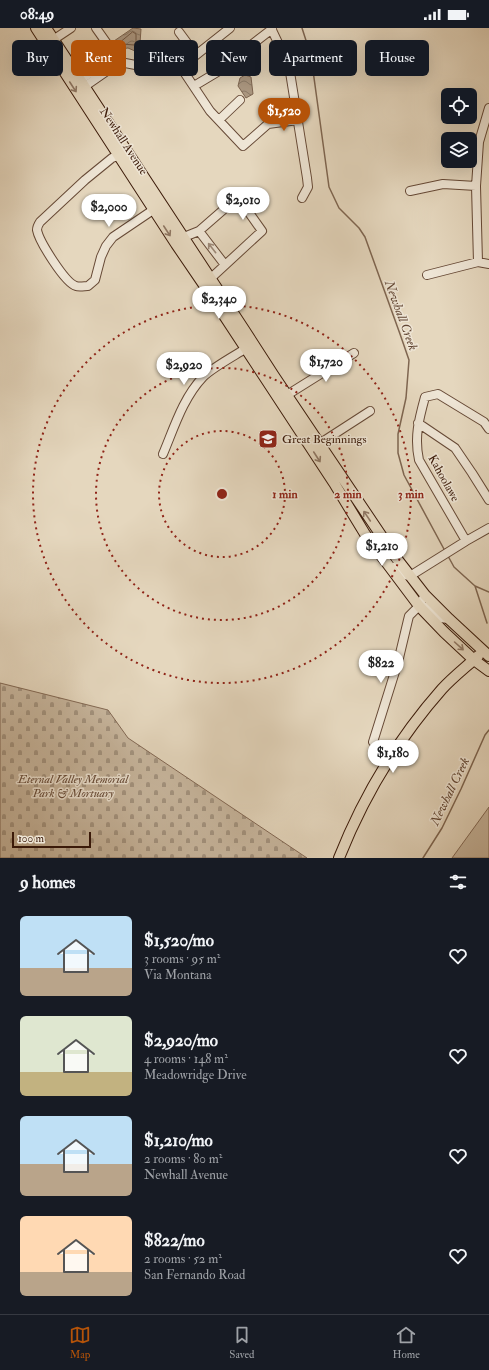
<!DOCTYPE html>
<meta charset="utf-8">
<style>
body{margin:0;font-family:"IM FELL Double Pica",serif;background:#242831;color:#f1f3f6;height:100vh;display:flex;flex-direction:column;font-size:15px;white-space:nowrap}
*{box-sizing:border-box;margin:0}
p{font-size:13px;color:#9ea1a6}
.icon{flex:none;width:22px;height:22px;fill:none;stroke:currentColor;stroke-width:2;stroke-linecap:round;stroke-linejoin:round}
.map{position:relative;height:830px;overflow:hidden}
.panel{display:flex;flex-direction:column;background:#171b24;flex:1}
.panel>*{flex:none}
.top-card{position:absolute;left:12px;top:12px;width:465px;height:36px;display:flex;gap:8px}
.controls{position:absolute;left:441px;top:60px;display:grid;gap:8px}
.controls a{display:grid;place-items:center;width:36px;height:36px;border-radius:6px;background:#171b24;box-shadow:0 4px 16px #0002;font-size:20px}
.scale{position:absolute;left:12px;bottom:10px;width:79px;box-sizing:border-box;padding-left:4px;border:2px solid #3b1a09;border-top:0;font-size:11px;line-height:14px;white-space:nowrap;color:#3b1a09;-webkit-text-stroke:3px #eee5d5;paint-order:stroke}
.price{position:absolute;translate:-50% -34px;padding:0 9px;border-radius:14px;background:#fff;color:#222;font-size:13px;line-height:26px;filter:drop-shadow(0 1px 2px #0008)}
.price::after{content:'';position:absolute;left:50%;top:24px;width:12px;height:9px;margin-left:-6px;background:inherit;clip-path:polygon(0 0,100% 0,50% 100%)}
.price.active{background:#b45309;color:#fff}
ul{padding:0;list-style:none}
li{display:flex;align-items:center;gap:12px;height:100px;padding:0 20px}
li span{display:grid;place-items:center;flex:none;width:112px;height:80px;border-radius:6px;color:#555}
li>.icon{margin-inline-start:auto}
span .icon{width:48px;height:48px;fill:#fffc;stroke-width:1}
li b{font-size:17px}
h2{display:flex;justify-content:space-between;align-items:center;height:48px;padding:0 20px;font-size:17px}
.tag{padding:0 14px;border-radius:6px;background:#171b24;box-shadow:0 4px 16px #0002;font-size:14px;line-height:36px}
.tag.active{background:#b45309;color:#fff}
.status{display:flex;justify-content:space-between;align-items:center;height:28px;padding:0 20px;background:#171b24;direction:ltr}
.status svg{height:11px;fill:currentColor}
.tab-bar{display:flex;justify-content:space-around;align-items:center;height:56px;border-top:1px solid #363941;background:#171b24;font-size:11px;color:#9ea1a6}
.tab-bar a{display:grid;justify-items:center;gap:2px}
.tab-bar .active{color:#b45309}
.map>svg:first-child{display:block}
.green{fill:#c8b79f;stroke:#826854}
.cemetery{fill:url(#cemetery-stones);stroke:#826854}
.water{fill:url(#water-waves);stroke:#7e6550}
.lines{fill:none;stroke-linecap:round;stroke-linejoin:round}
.shore{stroke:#735844;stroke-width:1}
.stream{stroke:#7e6550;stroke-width:1.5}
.minor-casing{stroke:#664936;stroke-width:10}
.major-casing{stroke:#3b1a09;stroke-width:12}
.minor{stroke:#eee5d5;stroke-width:8}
.major{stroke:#e5d7be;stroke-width:10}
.oneway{stroke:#907864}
.oneway2{stroke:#9d8a79}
.ring{fill:none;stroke:#8f2418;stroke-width:2;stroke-dasharray:2 4}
.labels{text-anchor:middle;stroke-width:3;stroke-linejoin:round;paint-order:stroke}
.street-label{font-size:12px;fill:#3b1a09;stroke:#eee5d5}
.poi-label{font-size:12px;fill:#3b1a09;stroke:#eee5d5;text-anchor:start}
.park-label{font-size:12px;font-style:italic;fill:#654936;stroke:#eee5d5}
.water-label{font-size:13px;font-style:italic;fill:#624633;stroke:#eee5d5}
.centre{fill:#8f2418;stroke:#eee5d5;stroke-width:2}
.ring-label{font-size:12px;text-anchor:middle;font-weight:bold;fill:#8f2418;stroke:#eee5d5;stroke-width:3;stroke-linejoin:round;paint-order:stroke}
</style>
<div class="status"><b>08:49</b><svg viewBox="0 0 49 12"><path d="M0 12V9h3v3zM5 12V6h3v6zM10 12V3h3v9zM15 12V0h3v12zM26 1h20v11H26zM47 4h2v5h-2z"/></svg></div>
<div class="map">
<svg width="489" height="830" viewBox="0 0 489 830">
<defs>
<pattern id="cemetery-stones" width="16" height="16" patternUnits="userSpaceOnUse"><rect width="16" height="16" fill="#c8b79f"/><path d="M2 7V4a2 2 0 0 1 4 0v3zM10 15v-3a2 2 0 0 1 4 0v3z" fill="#a49480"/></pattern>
<pattern id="water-waves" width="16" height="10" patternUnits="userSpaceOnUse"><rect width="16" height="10" fill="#ab9780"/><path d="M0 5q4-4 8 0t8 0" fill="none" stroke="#8c7a67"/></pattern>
</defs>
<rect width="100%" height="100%" fill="#e5d7be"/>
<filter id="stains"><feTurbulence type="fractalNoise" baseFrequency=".005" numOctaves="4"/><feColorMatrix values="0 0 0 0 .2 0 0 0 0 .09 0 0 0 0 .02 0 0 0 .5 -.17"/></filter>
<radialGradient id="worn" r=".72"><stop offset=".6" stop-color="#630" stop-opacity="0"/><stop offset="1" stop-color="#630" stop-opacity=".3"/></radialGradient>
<path class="green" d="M 489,779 L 489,830 L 452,830 Z"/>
<path class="cemetery" d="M 0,655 L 108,682 L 128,710 L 307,830 L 0,830 Z"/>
<path class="water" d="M 133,0 L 141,1 L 140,15 L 135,23 L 128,20 L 121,21 L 114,13 Z
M 245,47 L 251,49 L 253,66 L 246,70 L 238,58 L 240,50 Z"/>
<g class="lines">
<path class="shore" d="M 133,4 L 136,6 L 136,14 L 134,17 L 122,16 L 122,13 Z"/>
<path class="stream" d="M 302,0 L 311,28 L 329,159 L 339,180 L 359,200 L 365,209 L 400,306 L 409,332 L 406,370 L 398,406 L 398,425 L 404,447 L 445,523
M 448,528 L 454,539 L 475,558 L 487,595
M 475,558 L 489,564
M 423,830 L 442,800 L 461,761 L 485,707 L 489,702"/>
<g class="minor-casing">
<path id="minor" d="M 96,0 L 120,34 L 151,40 L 165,41 L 176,39 L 191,31 L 230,0
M 271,0 L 289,38 L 307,150 L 308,159 L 302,170
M 179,4 L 196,27
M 50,14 L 71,0
M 228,35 L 272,1
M 180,38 L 210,83 L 243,118 L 268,96 L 298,92
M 80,52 L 115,28
M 194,58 L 219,43
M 84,59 L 120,34
M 219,92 L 240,72
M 123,128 L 118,128 L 112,130 L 85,152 L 40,194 C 38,197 37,199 37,202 C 39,213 65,255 76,258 C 79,259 85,258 88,258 L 95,252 L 101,229 L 106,218 L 113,209 L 153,182
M 410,163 L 443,156 L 476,158
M 199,203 L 225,237
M 184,209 L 199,203 L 238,169 L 262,203 L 211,250
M 478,234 L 476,158 L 479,114 L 489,80
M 427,247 L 478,234 L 489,236
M 287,367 L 354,325
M 418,395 L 455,420 L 472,445 L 489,472
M 319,416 L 370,383
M 163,426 C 174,400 183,370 203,349 C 212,340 234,328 245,321
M 466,513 L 419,432 C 414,409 419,391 425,369 L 438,366 L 484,394 L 489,401
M 394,539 L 399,546 L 410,548 L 466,513 L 489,500
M 419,578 L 427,579 L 439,590 L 449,591
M 391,728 L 373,714 L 398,634 L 408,592 L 409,588 L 419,578 L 425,567"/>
</g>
<g class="major-casing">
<path id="major" d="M 36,0 L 176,216 L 206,260 L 334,455 L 365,506 L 419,578 L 444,604 L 474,632 L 489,643
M 46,0 L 245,303 L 274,348 L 397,531 L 425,567 L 449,591 L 489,628
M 339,830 C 364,767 397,712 442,661 C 453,649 466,639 478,628"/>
</g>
<use href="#minor" class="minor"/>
<use href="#major" class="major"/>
</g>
<defs><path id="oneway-shaft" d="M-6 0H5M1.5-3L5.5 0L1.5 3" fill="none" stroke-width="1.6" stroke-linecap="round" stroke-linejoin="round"/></defs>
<g class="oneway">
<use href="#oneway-shaft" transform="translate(73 59) rotate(57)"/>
<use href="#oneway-shaft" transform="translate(167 203) rotate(57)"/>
<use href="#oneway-shaft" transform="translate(317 429) rotate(57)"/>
<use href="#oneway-shaft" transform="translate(367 488) rotate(-124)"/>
<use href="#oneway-shaft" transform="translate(459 618) rotate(42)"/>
</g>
<use class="oneway2" href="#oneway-shaft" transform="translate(212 220) rotate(-128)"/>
<g class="ring">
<circle cx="222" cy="466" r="63"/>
<circle cx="222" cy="466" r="126"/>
<circle cx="222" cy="466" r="189"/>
</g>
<defs>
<g id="school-square" transform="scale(1)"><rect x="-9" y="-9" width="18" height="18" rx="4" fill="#8f2418" stroke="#eee5d5"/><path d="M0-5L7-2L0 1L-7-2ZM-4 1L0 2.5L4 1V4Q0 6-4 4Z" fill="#fff"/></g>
</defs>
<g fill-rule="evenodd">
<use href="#school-square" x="268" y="411"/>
</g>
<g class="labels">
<g class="street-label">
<text transform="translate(124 113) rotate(57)" y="4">Newhall Avenue</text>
<text transform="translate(444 450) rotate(61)" y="4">Kahoolawe</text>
</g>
<g class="poi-label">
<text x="282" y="415">Great Beginnings</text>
</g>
<g class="park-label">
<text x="73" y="755">Eternal Valley Memorial<tspan x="73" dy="14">Park &amp; Mortuary</tspan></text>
</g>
<g class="water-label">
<text transform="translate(402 287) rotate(70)" y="5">Newhall Creek</text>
<text transform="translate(449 763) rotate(-64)" y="5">Newhall Creek</text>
</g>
</g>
<circle cx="222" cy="466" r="6" class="centre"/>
<g class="ring-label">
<text x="285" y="470">1 min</text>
<text x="348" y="470">2 min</text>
<text x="411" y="470">3 min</text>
</g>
<rect width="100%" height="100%" filter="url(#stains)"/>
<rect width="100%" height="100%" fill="url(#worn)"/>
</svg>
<div class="controls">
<a><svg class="icon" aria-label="locate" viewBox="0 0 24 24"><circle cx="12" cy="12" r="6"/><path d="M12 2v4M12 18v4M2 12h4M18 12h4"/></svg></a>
<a><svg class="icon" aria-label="layers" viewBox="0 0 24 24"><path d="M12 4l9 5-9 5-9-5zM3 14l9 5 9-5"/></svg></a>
</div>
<div class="scale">100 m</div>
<b class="price active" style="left:284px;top:104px">$1,520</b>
<b class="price" style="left:243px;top:193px">$2,010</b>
<b class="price" style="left:109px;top:200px">$2,000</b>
<b class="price" style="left:219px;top:292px">$2,340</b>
<b class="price" style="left:326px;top:355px">$1,720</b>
<b class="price" style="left:184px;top:358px">$2,920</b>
<b class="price" style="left:382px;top:539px">$1,210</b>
<b class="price" style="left:381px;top:656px">$822</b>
<b class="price" style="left:393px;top:746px">$1,180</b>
<div class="top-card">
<a class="tag">Buy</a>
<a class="tag active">Rent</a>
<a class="tag">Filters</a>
<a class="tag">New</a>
<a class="tag">Apartment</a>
<a class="tag">House</a>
</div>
</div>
<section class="panel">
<h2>9 homes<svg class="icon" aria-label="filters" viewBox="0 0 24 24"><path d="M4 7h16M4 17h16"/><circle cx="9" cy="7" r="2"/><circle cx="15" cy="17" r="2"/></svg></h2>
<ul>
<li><span style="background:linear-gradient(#bfe0f5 65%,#b9a48a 0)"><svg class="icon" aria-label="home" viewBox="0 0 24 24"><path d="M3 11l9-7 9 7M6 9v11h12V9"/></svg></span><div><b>$1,520/mo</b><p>3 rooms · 95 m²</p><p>Via Montana</p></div><svg class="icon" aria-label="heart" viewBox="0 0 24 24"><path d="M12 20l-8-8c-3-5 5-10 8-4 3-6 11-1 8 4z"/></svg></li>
<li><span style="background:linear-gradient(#dfe7d0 70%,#c2b280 0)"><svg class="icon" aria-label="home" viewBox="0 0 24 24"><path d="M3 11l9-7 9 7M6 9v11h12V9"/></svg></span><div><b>$2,920/mo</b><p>4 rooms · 148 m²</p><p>Meadowridge Drive</p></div><svg class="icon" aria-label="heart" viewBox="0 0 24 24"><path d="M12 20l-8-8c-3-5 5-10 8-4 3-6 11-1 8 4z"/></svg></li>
<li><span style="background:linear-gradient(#bfe0f5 60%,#b9a48a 0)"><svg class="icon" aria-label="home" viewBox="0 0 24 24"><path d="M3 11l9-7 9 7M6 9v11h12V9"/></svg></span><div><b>$1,210/mo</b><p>2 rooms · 80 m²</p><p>Newhall Avenue</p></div><svg class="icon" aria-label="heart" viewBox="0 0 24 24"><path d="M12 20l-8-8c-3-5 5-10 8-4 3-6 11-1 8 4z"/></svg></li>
<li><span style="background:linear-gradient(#ffd9b3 70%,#b9a48a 0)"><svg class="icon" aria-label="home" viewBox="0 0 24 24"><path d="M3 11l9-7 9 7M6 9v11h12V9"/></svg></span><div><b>$822/mo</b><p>2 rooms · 52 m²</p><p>San Fernando Road</p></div><svg class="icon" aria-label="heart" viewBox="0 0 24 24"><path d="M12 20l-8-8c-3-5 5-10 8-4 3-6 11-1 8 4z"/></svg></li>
</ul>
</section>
<nav class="tab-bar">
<a class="active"><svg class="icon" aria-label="map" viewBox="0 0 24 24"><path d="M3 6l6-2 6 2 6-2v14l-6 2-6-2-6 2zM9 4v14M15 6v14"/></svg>Map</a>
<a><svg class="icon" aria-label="saved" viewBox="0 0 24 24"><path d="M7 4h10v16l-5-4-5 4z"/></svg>Saved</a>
<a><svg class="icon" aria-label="home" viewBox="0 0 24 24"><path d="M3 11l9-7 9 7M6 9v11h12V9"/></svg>Home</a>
</nav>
